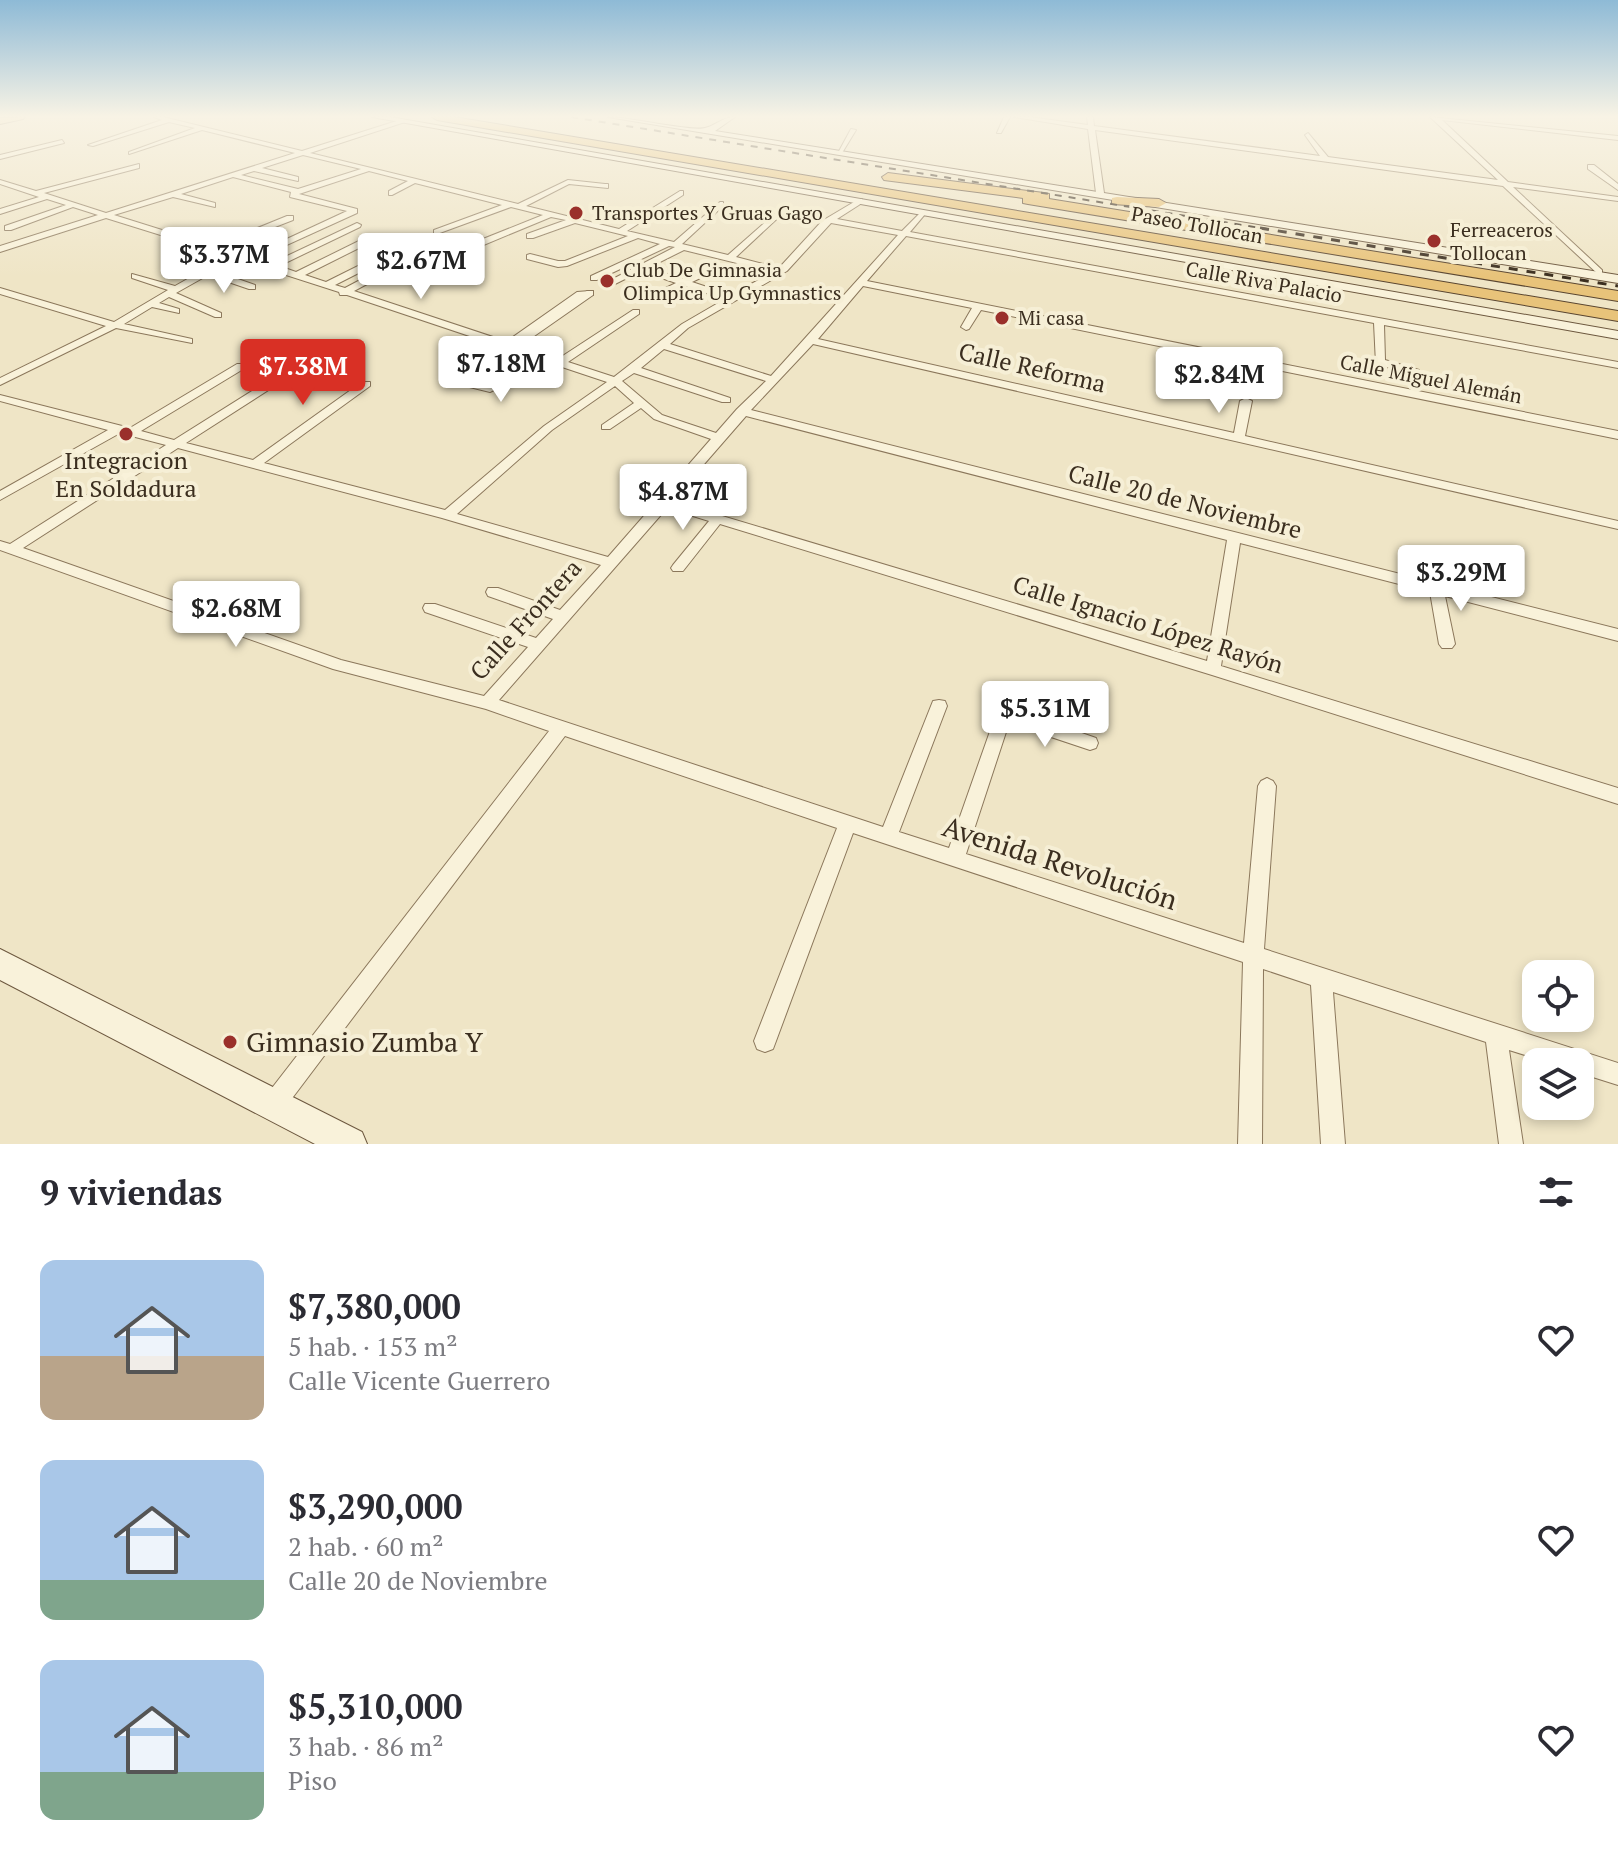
<!DOCTYPE html>
<html lang="es">
<meta charset="utf-8">
<style>
body{margin:0;font-family:"PT Serif",serif;background:#f2f2f3;color:#2b2b33;height:100vh;display:flex;flex-direction:column;font-size:30px;white-space:nowrap}
*{box-sizing:border-box;margin:0}
p{font-size:26px;color:#7c7c81}
.icon{flex:none;width:44px;height:44px;fill:none;stroke:currentColor;stroke-width:2;stroke-linecap:round;stroke-linejoin:round}
.map{position:relative;height:1144px;overflow:hidden}
.details{display:flex;flex-direction:column;background:#fff;flex:1}
.details>*{flex:none}
.fabs{position:absolute;left:1522px;top:960px;display:grid;gap:16px}
.fabs a{display:grid;place-items:center;width:72px;height:72px;border-radius:16px;background:#fff;box-shadow:0 4px 12px #0003;font-size:40px}
.price{position:absolute;translate:-50% -68px;padding:0 18px;border-radius:8px;background:#fff;color:#222;font-size:26px;line-height:52px;filter:drop-shadow(0 2px 4px #0008)}
.price::after{content:'';position:absolute;left:50%;top:48px;width:24px;height:18px;margin-left:-12px;background:inherit;clip-path:polygon(0 0,100% 0,50% 100%)}
.price.current{background:#d93025;color:#fff}
ul{padding:0;list-style:none}
li{display:flex;align-items:center;gap:24px;height:200px;padding:0 40px}
li span{display:grid;place-items:center;flex:none;width:224px;height:160px;border-radius:16px;color:#555}
li>.icon{margin-inline-start:auto}
span .icon{width:96px;height:96px;fill:#fffc;stroke-width:1}
li b{font-size:34px}
h2{display:flex;justify-content:space-between;align-items:center;height:96px;padding:0 40px;font-size:34px}
.map>svg:first-child{display:block}
.lines{fill:none;stroke-linecap:round;stroke-linejoin:round}
.pedestrian-casing{stroke:#8b775b;stroke-width:2}
.minor-casing{stroke:#8b775b;stroke-width:2}
.secondary-casing{stroke:#6d583f;stroke-width:2}
.primary-casing{stroke:#594530;stroke-width:2}
.trunk-casing{stroke:#594530;stroke-width:2}
.pedestrian{fill:#f9f2da;fill-rule:evenodd}
.minor{fill:#f9f2da;fill-rule:evenodd}
.secondary{fill:#f9f2da;fill-rule:evenodd}
.primary{fill:#f2dc9e;fill-rule:evenodd}
.trunk{fill:#e8c37a;fill-rule:evenodd}
.rail-far1{stroke:#3b2e1f;stroke-width:2;stroke-dasharray:7 7;stroke-linecap:butt}
.rail{stroke:#3b2e1f;stroke-width:3;stroke-dasharray:9 9;stroke-linecap:butt}
.poi-dot{fill:#9a302b;stroke:#f6efd6;stroke-width:3}
.labels{text-anchor:middle;stroke-width:8;stroke-linejoin:round;paint-order:stroke}
.far-poi-label{font-size:20px;fill:#3b2e1f;stroke:#f6efd6;text-anchor:start}
.far-street-label{font-size:20px;fill:#3b2e1f;stroke:#f6efd6}
.street-label{font-size:24px;fill:#3b2e1f;stroke:#f6efd6}
.poi-label{font-size:24px;fill:#3b2e1f;stroke:#f6efd6}
.near-street-label{font-size:28px;fill:#3b2e1f;stroke:#f6efd6}
.near-poi-label{font-size:28px;fill:#3b2e1f;stroke:#f6efd6;text-anchor:start}
</style>
<div class="map">
<svg width="1618" height="1144" viewBox="0 0 1618 1144">
<rect width="100%" height="100%" fill="#efe5c6"/>
<g class="lines">
<g class="pedestrian-casing">
<path id="pedestrian" d="M 590,291 L 593,291 L 593,295 L 582,296 L 507,348 L 500,346 L 577,292 Z"/>
</g>
<g class="minor-casing">
<path id="minor" d="M 154,117 L 163,117 L 302,151 L 403,119 L 405,122 L 310,153 L 518,204 L 568,180 L 605,184 L 608,184 L 608,188 L 569,184 L 526,206 L 619,229 L 680,191 L 683,191 L 683,195 L 627,231 L 674,242 L 720,202 L 723,202 L 723,206 L 682,244 L 728,255 L 778,211 L 781,211 L 781,215 L 736,257 L 779,268 L 822,221 L 859,199 L 862,199 L 862,203 L 837,219 L 902,231 L 922,211 L 926,213 L 910,232 L 1618,362 L 1618,368 L 1384,325 L 1385,360 L 1419,370 L 1420,372 L 1415,375 L 1376,364 L 1374,323 L 906,236 L 867,281 L 1618,431 L 1618,439 L 981,310 L 969,329 L 966,330 L 961,327 L 972,308 L 863,286 L 818,339 L 1234,433 L 1240,401 L 1246,398 L 1252,401 L 1245,436 L 1618,521 L 1618,529 L 813,344 L 751,410 L 1618,629 L 1618,641 L 1445,596 L 1455,644 L 1452,648 L 1442,648 L 1439,644 L 1430,592 L 1240,543 L 1221,666 L 1618,788 L 1618,804 L 1212,675 L 720,524 L 683,571 L 673,571 L 671,568 L 673,565 L 709,521 L 667,508 L 499,700 L 883,827 L 931,706 L 933,701 L 939,700 L 945,701 L 947,706 L 899,832 L 949,848 L 995,717 L 997,712 L 1013,709 L 1096,738 L 1098,743 L 1096,748 L 1090,750 L 1009,723 L 966,854 L 1244,943 L 1258,786 L 1261,781 L 1267,778 L 1273,781 L 1276,786 L 1264,949 L 1618,1063 L 1618,1085 L 1580,1073 L 1580,1062 L 1547,1062 L 1509,1050 L 1523,1144 L 1499,1144 L 1486,1042 L 1333,992 L 1345,1144 L 1321,1144 L 1311,985 L 1263,969 L 1262,1144 L 1238,1144 L 1243,962 L 853,833 L 776,1041 L 773,1049 L 765,1052 L 757,1049 L 754,1041 L 837,828 L 565,736 L 281,1113 L 273,1117 L 265,1113 L 261,1105 L 265,1097 L 549,731 L 486,709 L 333,669 L 0,550 L 0,541 L 10,544 L 166,445 L 120,433 L 0,500 L 0,491 L 108,430 L 0,401 L 0,395 L 130,428 L 237,364 L 245,364 L 245,368 L 141,431 L 174,440 L 290,367 L 298,367 L 298,371 L 186,443 L 253,460 L 362,382 L 370,382 L 370,386 L 264,463 L 445,510 L 544,426 L 607,382 L 550,363 L 490,392 L 441,380 L 441,376 L 445,375 L 489,385 L 541,360 L 347,295 L 340,295 L 339,292 L 236,259 L 215,271 L 255,285 L 255,289 L 249,289 L 208,275 L 176,293 L 221,313 L 221,317 L 215,317 L 169,297 L 159,303 L 179,309 L 179,313 L 152,307 L 124,324 L 192,339 L 192,343 L 116,328 L 0,385 L 0,378 L 106,326 L 0,294 L 0,288 L 114,322 L 168,290 L 132,278 L 132,274 L 175,286 L 228,256 L 106,218 L 0,252 L 0,246 L 98,215 L 73,207 L 11,230 L 5,230 L 5,226 L 66,205 L 47,199 L 0,214 L 0,209 L 39,197 L 0,184 L 0,180 L 36,191 L 139,164 L 139,168 L 44,193 L 106,213 L 295,153 L 202,130 L 129,154 L 129,152 L 195,128 L 169,122 L 93,146 L 88,145 L 162,120 ZM 303,155 L 361,169 L 298,189 L 241,175 L 254,171 L 298,181 L 298,177 L 262,168 ZM 369,171 L 408,181 L 389,191 L 389,195 L 392,195 L 415,183 L 502,205 L 434,230 L 434,234 L 437,234 L 511,207 L 543,215 L 468,245 L 468,249 L 474,249 L 551,217 L 566,220 L 527,234 L 527,238 L 533,238 L 575,223 L 628,236 L 565,261 L 558,261 L 530,254 L 527,255 L 527,259 L 558,267 L 567,266 L 638,238 L 660,244 L 591,276 L 591,280 L 597,280 L 669,246 L 675,247 L 601,285 L 609,287 L 641,271 L 676,283 L 643,299 L 643,303 L 649,303 L 685,286 L 725,299 L 682,324 L 614,377 L 568,362 L 639,314 L 639,310 L 633,310 L 558,359 L 520,346 L 593,295 L 593,291 L 587,291 L 511,343 L 354,291 L 436,247 L 436,243 L 430,243 L 345,288 L 335,285 L 400,252 L 400,248 L 394,248 L 326,282 L 305,275 L 375,240 L 375,236 L 369,236 L 296,272 L 279,266 L 360,227 L 361,225 L 357,223 L 270,264 L 256,259 L 357,213 L 357,209 L 299,194 ZM 233,177 L 291,192 L 290,197 L 347,211 L 248,257 L 221,248 L 293,220 L 293,216 L 287,216 L 213,246 L 114,215 L 173,197 L 215,207 L 215,203 L 181,194 ZM 831,223 L 898,235 L 771,376 L 670,344 L 688,328 L 787,271 ZM 684,250 L 773,272 L 731,295 L 692,282 L 715,271 L 715,267 L 709,267 L 684,279 L 648,268 ZM 664,349 L 766,381 L 737,409 L 716,433 L 662,415 L 622,381 L 634,373 L 722,402 L 730,402 L 730,398 L 641,368 ZM 615,386 L 634,403 L 602,425 L 602,429 L 610,429 L 641,408 L 654,419 L 711,439 L 608,557 L 457,514 L 552,430 ZM 746,416 L 1227,540 L 1207,661 L 672,501 ZM 178,448 L 442,518 L 601,565 L 560,610 L 498,588 L 488,588 L 486,592 L 488,596 L 553,619 L 536,638 L 435,604 L 425,604 L 423,608 L 425,612 L 528,647 L 484,696 L 341,660 L 23,548 Z
M 1004,117 L 1010,117 L 1001,133 L 997,133 Z
M 1014,117 L 1029,117 L 1088,125 L 1087,117 L 1093,117 L 1094,126 L 1320,156 L 1305,135 L 1308,133 L 1328,157 L 1498,180 L 1430,117 L 1618,136 L 1618,140 L 1442,120 L 1508,182 L 1618,197 L 1618,201 L 1513,187 L 1602,270 L 1602,274 L 1599,275 L 1503,186 L 1095,130 L 1104,193 L 1100,195 L 1096,193 L 1088,129 Z
M 851,129 L 856,130 L 842,153 L 838,153 Z
M 62,140 L 64,143 L 0,159 L 0,155 Z
M 1588,165 L 1594,165 L 1618,184 L 1618,190 L 1588,169 Z"/>
</g>
<g class="secondary-casing">
<path id="secondary" d="M 372,117 L 390,117 L 1618,331 L 1618,339 Z
M 608,117 C 629,117 693,132 705,128 C 717,125 722,117 735,117 L 715,131 L 1618,275 L 1618,283 Z
M 0,949 L 362,1132 L 367,1144 L 315,1144 L 0,980 Z"/>
</g>
<g class="primary-casing">
<path id="primary" d="M 25,117 L 23,119 L 0,124 L 0,118 Z"/>
</g>
<g class="trunk-casing">
<path id="trunk" d="M 432,117 L 454,117 L 1618,311 L 1618,321 L 437,120 Z
M 888,173 L 1044,193 L 1049,194 L 1049,199 L 1618,291 L 1618,301 L 1028,204 L 1023,203 L 1023,198 L 884,180 L 882,177 Z
M 1117,197 L 1159,199 L 1166,203 L 1159,207 L 1112,204 L 1112,198 Z"/>
</g>
<use href="#pedestrian" class="pedestrian"/>
<use href="#minor" class="minor"/>
<use href="#secondary" class="secondary"/>
<use href="#primary" class="primary"/>
<use href="#trunk" class="trunk"/>
<path class="rail-far1" d="M 571,117 L 1273,230"/>
<path class="rail" d="M 1260,228 L 1618,286"/>
</g>
<linearGradient id="sky" x2="0" y2="1"><stop stop-color="#8ebad6"/><stop offset="0.42" stop-color="#f8f3e5"/><stop offset="1" stop-color="#f8f3e5" stop-opacity="0"/></linearGradient>
<rect width="1618" height="277" fill="url(#sky)"/>
<g class="poi-dot">
<circle cx="576" cy="213" r="8"/>
<circle cx="1434" cy="241" r="8"/>
<circle cx="607" cy="281" r="8"/>
<circle cx="1002" cy="318" r="8"/>
<circle cx="126" cy="434" r="8"/>
<circle cx="230" cy="1042" r="8"/>
</g>
<g class="labels">
<g class="far-poi-label">
<text x="592" y="220">Transportes Y Gruas Gago</text>
<text x="1450" y="237">Ferreaceros<tspan x="1450" dy="23">Tollocan</tspan></text>
<text x="623" y="277">Club De Gimnasia<tspan x="623" dy="23">Olimpica Up Gymnastics</tspan></text>
<text x="1018" y="325">Mi casa</text>
</g>
<g class="far-street-label">
<text transform="translate(1197 225) rotate(10)" y="7">Paseo Tollocan</text>
<text transform="translate(1264 282) rotate(10)" y="7">Calle Riva Palacio</text>
<text transform="translate(1431 379) rotate(11)" y="7">Calle Miguel Alemán</text>
</g>
<g class="street-label">
<text transform="translate(1032 368) rotate(13)" y="8">Calle Reforma</text>
<text transform="translate(1185 502) rotate(14)" y="8">Calle 20 de Noviembre</text>
<text transform="translate(526 620) rotate(-48)" y="8">Calle Frontera</text>
<text transform="translate(1148 625) rotate(17)" y="8">Calle Ignacio López Rayón</text>
</g>
<g class="poi-label">
<text x="126" y="469">Integracion<tspan x="126" dy="28">En Soldadura</tspan></text>
</g>
<g class="near-street-label">
<text transform="translate(1060 863) rotate(18)" y="10">Avenida Revolución</text>
</g>
<g class="near-poi-label">
<text x="246" y="1052">Gimnasio Zumba Y</text>
</g>
</g>
</svg>
<div class="fabs">
<a><svg class="icon" aria-label="locate" viewBox="0 0 24 24"><circle cx="12" cy="12" r="6"/><path d="M12 2v4M12 18v4M2 12h4M18 12h4"/></svg></a>
<a><svg class="icon" aria-label="layers" viewBox="0 0 24 24"><path d="M12 4l9 5-9 5-9-5zM3 14l9 5 9-5"/></svg></a>
</div>
<b class="price" style="left:224px;top:295px">$3.37M</b>
<b class="price" style="left:421px;top:301px">$2.67M</b>
<b class="price" style="left:501px;top:404px">$7.18M</b>
<b class="price current" style="left:303px;top:407px">$7.38M</b>
<b class="price" style="left:1219px;top:415px">$2.84M</b>
<b class="price" style="left:683px;top:532px">$4.87M</b>
<b class="price" style="left:1461px;top:613px">$3.29M</b>
<b class="price" style="left:236px;top:649px">$2.68M</b>
<b class="price" style="left:1045px;top:749px">$5.31M</b>
</div>
<section class="details">
<h2>9 viviendas<svg class="icon" aria-label="filters" viewBox="0 0 24 24"><path d="M4 7h16M4 17h16"/><circle cx="9" cy="7" r="2"/><circle cx="15" cy="17" r="2"/></svg></h2>
<ul>
<li><span style="background:linear-gradient(#a9c7e8 60%,#b9a48a 0)"><svg class="icon" aria-label="home" viewBox="0 0 24 24"><path d="M3 11l9-7 9 7M6 9v11h12V9"/></svg></span><div><b>$7,380,000</b><p>5 hab. · 153 m²</p><p>Calle Vicente Guerrero</p></div><svg class="icon" aria-label="heart" viewBox="0 0 24 24"><path d="M12 20l-8-8c-3-5 5-10 8-4 3-6 11-1 8 4z"/></svg></li>
<li><span style="background:linear-gradient(#a9c7e8 75%,#7fa58c 0)"><svg class="icon" aria-label="home" viewBox="0 0 24 24"><path d="M3 11l9-7 9 7M6 9v11h12V9"/></svg></span><div><b>$3,290,000</b><p>2 hab. · 60 m²</p><p>Calle 20 de Noviembre</p></div><svg class="icon" aria-label="heart" viewBox="0 0 24 24"><path d="M12 20l-8-8c-3-5 5-10 8-4 3-6 11-1 8 4z"/></svg></li>
<li><span style="background:linear-gradient(#a9c7e8 70%,#7fa58c 0)"><svg class="icon" aria-label="home" viewBox="0 0 24 24"><path d="M3 11l9-7 9 7M6 9v11h12V9"/></svg></span><div><b>$5,310,000</b><p>3 hab. · 86 m²</p><p>Piso</p></div><svg class="icon" aria-label="heart" viewBox="0 0 24 24"><path d="M12 20l-8-8c-3-5 5-10 8-4 3-6 11-1 8 4z"/></svg></li>
</ul>
</section>
